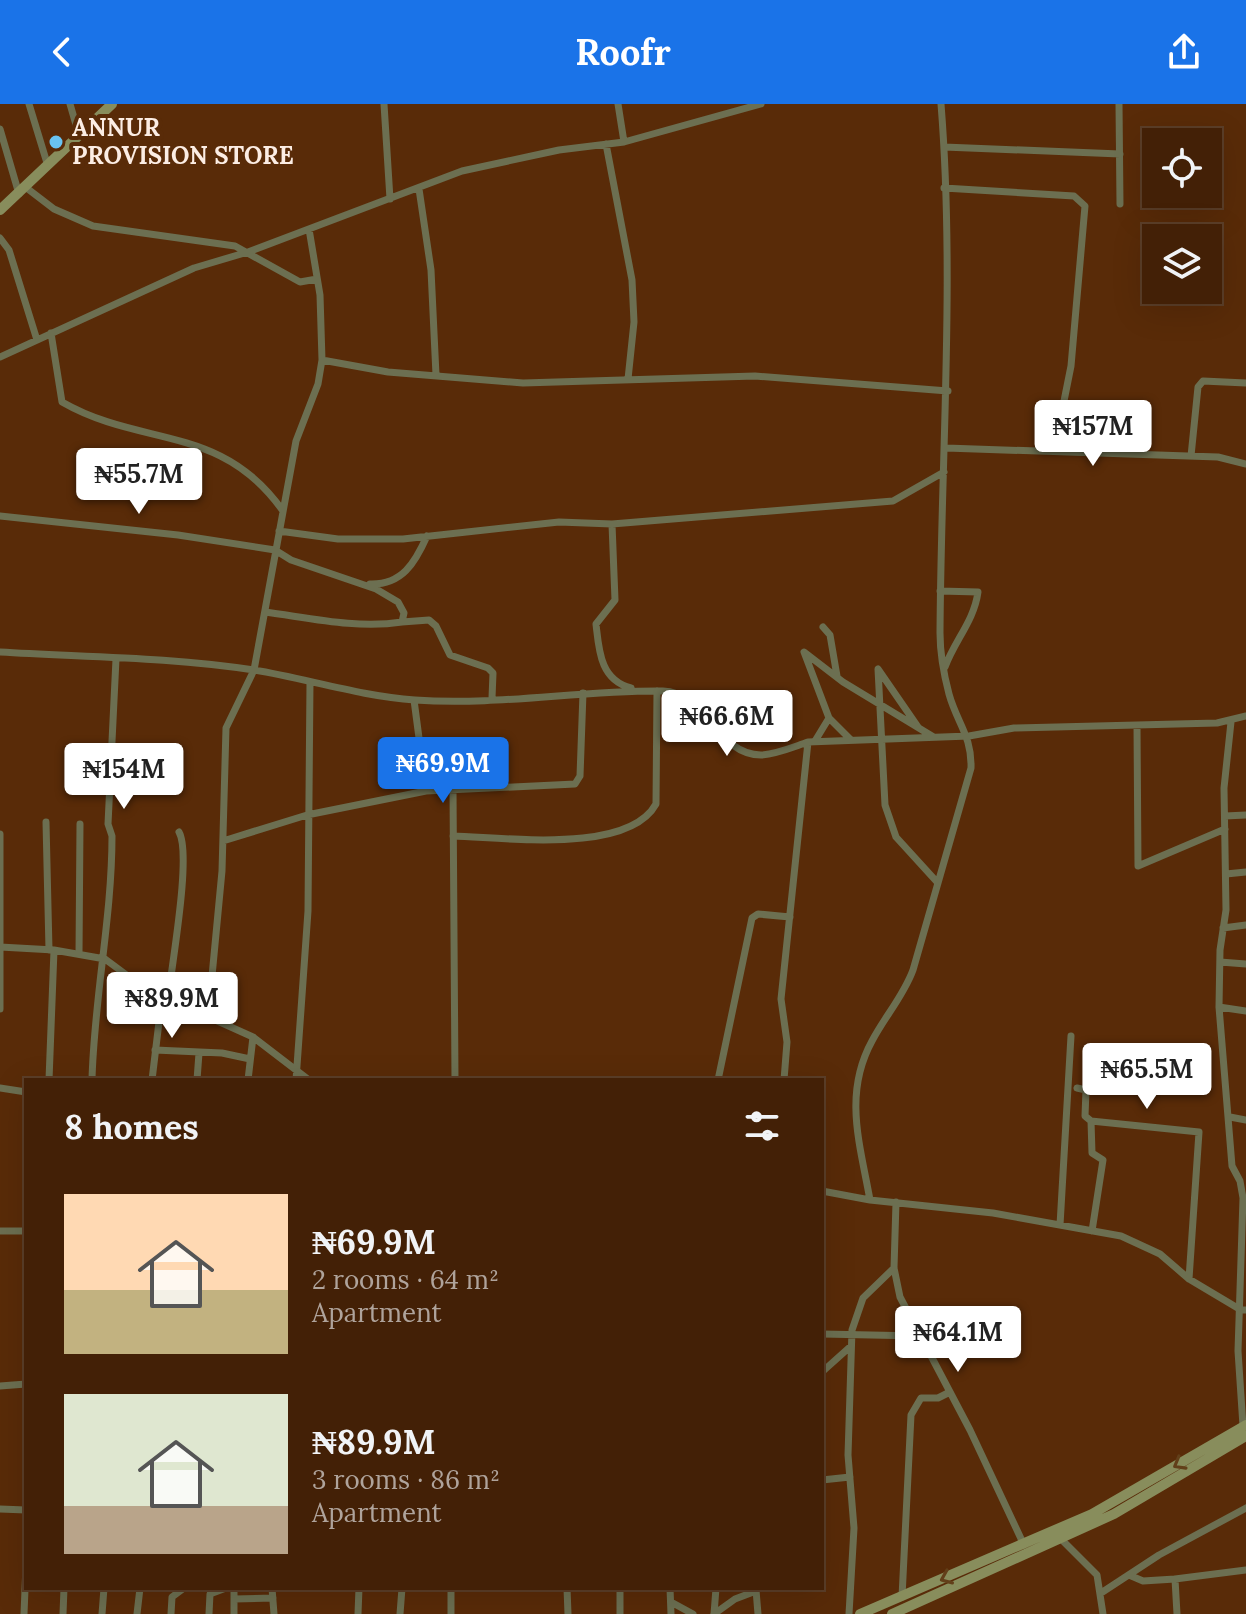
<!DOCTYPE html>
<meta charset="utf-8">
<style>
body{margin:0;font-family:Lora,serif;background:#4a2810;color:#f1f3f6;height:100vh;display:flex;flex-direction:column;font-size:30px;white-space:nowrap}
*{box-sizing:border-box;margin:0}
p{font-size:26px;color:#afa39b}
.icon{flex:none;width:44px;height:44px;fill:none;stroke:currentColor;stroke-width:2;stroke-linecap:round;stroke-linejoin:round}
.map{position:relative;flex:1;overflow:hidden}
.details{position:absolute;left:24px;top:974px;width:800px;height:512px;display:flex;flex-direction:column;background:#432006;border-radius:0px;box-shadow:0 8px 32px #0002,0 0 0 2px #5b3e28}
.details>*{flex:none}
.controls{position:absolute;left:1142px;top:24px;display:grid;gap:16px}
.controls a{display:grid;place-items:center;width:80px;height:80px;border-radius:0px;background:#432006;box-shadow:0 8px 32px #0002,0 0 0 2px #5b3e28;font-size:40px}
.price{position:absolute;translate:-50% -68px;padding:0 18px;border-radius:8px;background:#fff;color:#222;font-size:26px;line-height:52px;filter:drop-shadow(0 2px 4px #0008)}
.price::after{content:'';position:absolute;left:50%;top:48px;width:24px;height:18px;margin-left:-12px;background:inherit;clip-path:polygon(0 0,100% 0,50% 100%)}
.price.on{background:#1a73e8;color:#fff}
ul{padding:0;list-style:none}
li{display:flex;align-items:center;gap:24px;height:200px;padding:0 40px}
li span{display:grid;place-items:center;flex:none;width:224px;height:160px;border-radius:0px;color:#555}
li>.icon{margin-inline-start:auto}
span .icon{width:96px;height:96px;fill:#fffc;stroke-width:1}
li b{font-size:34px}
h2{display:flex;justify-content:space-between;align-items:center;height:96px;padding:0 40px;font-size:34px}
header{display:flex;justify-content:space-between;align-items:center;height:104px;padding:0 40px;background:#1a73e8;color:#fff;font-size:36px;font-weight:700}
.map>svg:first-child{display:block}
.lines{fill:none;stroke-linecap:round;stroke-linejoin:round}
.street{stroke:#6c6f51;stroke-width:7}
.secondary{stroke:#888d5c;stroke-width:10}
.oneway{stroke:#623f19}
.poi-dot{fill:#69c3f1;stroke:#592b08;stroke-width:3}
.labels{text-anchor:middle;stroke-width:8;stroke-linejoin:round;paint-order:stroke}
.poi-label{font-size:24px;font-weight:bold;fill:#fcede4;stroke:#592b08;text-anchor:start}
</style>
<header><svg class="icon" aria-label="back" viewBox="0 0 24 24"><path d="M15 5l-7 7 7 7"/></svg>Roofr<svg class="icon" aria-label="share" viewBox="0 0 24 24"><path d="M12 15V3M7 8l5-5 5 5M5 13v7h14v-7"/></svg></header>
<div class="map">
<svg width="1246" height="1510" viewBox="0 0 1246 1510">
<rect width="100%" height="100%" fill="#592b08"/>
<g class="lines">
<path class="street" d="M 29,0 L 47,59
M 70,0 L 79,31
M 384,0 L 390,95
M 618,0 L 624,38
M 1119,0 L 1120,100
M 0,25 L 19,90
M 606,40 L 632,176 L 634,218 L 628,275
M 944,43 L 1120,50
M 24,82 L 54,105 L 93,122 L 235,142 L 300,178 L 317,175
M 944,84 L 1074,92 L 1085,102 L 1071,262 L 1054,347
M 419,85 L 431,166 L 436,271
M 0,134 L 9,146 L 37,236
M 51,229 L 62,298 C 142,344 221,319 283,407
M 0,253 L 194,164 L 248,148 L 462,67 L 559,46 L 624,38 L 761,0
M 322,256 L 388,268 L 523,279 L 755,272 L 948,287
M 946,344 L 1218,353 L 1246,360
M 1191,352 L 1198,283 L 1203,277 L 1246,279
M 0,412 L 178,431 L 275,446 L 291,456 L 376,485 L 398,498 L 404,509 L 402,518 C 357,525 310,514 265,508
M 612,420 L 615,496 L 596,520 C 599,546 600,576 631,584
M 279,427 L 338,435 L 403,435 L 559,418 L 612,420 L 893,397 L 944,368
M 370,480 C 402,481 415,459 427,432
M 940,487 L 978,488 C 974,517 955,536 945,563
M 402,518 L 429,516 L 436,522 L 450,551 L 488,564 L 493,569 L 492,594
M 823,523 L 830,531 L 837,572
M 0,548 C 84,553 171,553 254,566 C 308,575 360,592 415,596 C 497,602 580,586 663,587 C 705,588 717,651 761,651 C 777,650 793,643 808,638
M 414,596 L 426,687
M 1231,618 L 1224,684 L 1226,806 L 1220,846 L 1219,903 L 1232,1062 L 1240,1077 L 1243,1094 L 1238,1247 L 1243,1322
M 1137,621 L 1138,762 L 1225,725
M 918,623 L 878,565 L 885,701 L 896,733 L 937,778
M 850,635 L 829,614 L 804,548 L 843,578 L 932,632
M 815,637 L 829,614
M 453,685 L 455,976
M 1225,712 L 1246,711
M 46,718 L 49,846
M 0,730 L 0,905
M 453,732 C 503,733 628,751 656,700 L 657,587
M 223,737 L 307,711 L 426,687 L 575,680 L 580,672 L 583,589
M 1226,770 L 1246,768
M 1223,824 L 1246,821
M 0,843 L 54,846 L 105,855 L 144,884 L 253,933 L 309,976
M 79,850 L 80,720
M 1220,858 L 1246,860
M 168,896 C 171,864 192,751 179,728
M 1219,903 L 1246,907
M 208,914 L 222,767 L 226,624 L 254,566 L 296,337 L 318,280 L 322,256 L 320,191 L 309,125
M 155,946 L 222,949 L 250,955
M 49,976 L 54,846
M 92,976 C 94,894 112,814 112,732 L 108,720 L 116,555
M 152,976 L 162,893
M 197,976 L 199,949
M 248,976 L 253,933
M 296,976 L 308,807 L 310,578
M 718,976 L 752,814 L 758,810 L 790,813
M 784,976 L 787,938 L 781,895 L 808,638 L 969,632 L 1014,624 L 1217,619 L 1246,612
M 0,984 L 26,988
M 1077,984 L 1086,986 L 1085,1012 L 1091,1017 L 1092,1049 L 1103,1056 L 1092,1127
M 1230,1013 L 1246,1016
M 1091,1017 L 1199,1028 L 1189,1175
M 822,1087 L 870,1096 L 993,1109 L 1121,1132 L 1160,1150 L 1189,1175 L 1241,1206 L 1246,1206
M 870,1096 C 860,1040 843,990 872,937 C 885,912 903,893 913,866 L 971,664 C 972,632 957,619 949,590 C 944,571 940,549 940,529 C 941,353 955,176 941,0
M 896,1098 L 894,1164 L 900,1193 L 970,1326 L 1024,1441
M 1060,1121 L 1071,932
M 0,1127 L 26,1127
M 822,1230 L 920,1232
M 822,1268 L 851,1242
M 0,1282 L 26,1280
M 822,1376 L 850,1373
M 0,1405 L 26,1406
M 1061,1435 L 1097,1471 L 1103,1510
M 1129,1471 L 1143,1477 L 1175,1475 L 1177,1510
M 1175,1475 L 1246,1466
M 272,1484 L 274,1510
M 567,1484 L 568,1510
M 670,1484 L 671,1510
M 756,1486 L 758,1510
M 1101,1489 L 1159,1451 L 1246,1404
M 902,1493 L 911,1311 L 921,1294 L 938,1294 L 950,1288
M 234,1495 L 273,1494
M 671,1498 L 693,1510
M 24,1510 L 26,1461
M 63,1510 L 64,1484
M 102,1510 L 104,1484
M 137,1510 L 140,1484
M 171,1510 L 172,1493 L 184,1484
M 209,1510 L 210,1490 L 226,1484
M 234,1510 L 234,1484
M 358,1510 L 359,1484
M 400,1510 L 402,1484
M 451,1510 L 451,1484
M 620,1510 L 620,1484
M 714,1510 L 735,1495 L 756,1487
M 714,1510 L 716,1484
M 849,1510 L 854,1424 L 848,1351 L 852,1226 L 863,1194 L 894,1164"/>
<path class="secondary" d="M 0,106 L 112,0
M 860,1510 L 1092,1410 L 1246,1321
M 892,1510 L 1114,1410 L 1246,1332"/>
</g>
<defs><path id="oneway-chevron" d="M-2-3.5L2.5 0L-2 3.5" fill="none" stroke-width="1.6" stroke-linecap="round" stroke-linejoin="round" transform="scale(2)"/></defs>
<g class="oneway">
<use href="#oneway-chevron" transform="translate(1179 1360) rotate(150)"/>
<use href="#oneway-chevron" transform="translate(946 1474) rotate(157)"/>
</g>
<circle class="poi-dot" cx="56" cy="38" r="8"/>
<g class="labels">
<g class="poi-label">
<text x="72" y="32">ANNUR<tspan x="72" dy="28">PROVISION STORE</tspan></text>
</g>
</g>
</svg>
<div class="controls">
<a><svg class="icon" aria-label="locate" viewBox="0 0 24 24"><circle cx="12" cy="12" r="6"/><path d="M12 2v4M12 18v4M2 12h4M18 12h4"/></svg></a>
<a><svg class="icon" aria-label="layers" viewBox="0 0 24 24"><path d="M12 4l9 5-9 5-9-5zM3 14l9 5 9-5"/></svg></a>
</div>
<b class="price" style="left:1093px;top:364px">₦157M</b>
<b class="price" style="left:139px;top:412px">₦55.7M</b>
<b class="price" style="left:727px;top:654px">₦66.6M</b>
<b class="price on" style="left:443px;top:701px">₦69.9M</b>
<b class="price" style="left:124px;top:707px">₦154M</b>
<b class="price" style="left:172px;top:936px">₦89.9M</b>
<b class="price" style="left:1147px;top:1007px">₦65.5M</b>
<b class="price" style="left:958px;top:1270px">₦64.1M</b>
<section class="details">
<h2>8 homes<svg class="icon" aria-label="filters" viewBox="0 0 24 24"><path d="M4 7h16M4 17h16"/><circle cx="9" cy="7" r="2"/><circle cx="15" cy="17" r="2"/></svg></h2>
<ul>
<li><span style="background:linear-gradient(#ffd9b3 60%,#c2b280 0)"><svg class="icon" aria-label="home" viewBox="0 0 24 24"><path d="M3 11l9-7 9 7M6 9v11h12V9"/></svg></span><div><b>₦69.9M</b><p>2 rooms · 64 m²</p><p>Apartment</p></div></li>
<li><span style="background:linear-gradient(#dfe7d0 70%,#b9a48a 0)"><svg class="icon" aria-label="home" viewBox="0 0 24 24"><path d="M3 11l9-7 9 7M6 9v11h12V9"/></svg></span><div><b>₦89.9M</b><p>3 rooms · 86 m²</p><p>Apartment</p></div></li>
</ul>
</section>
</div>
